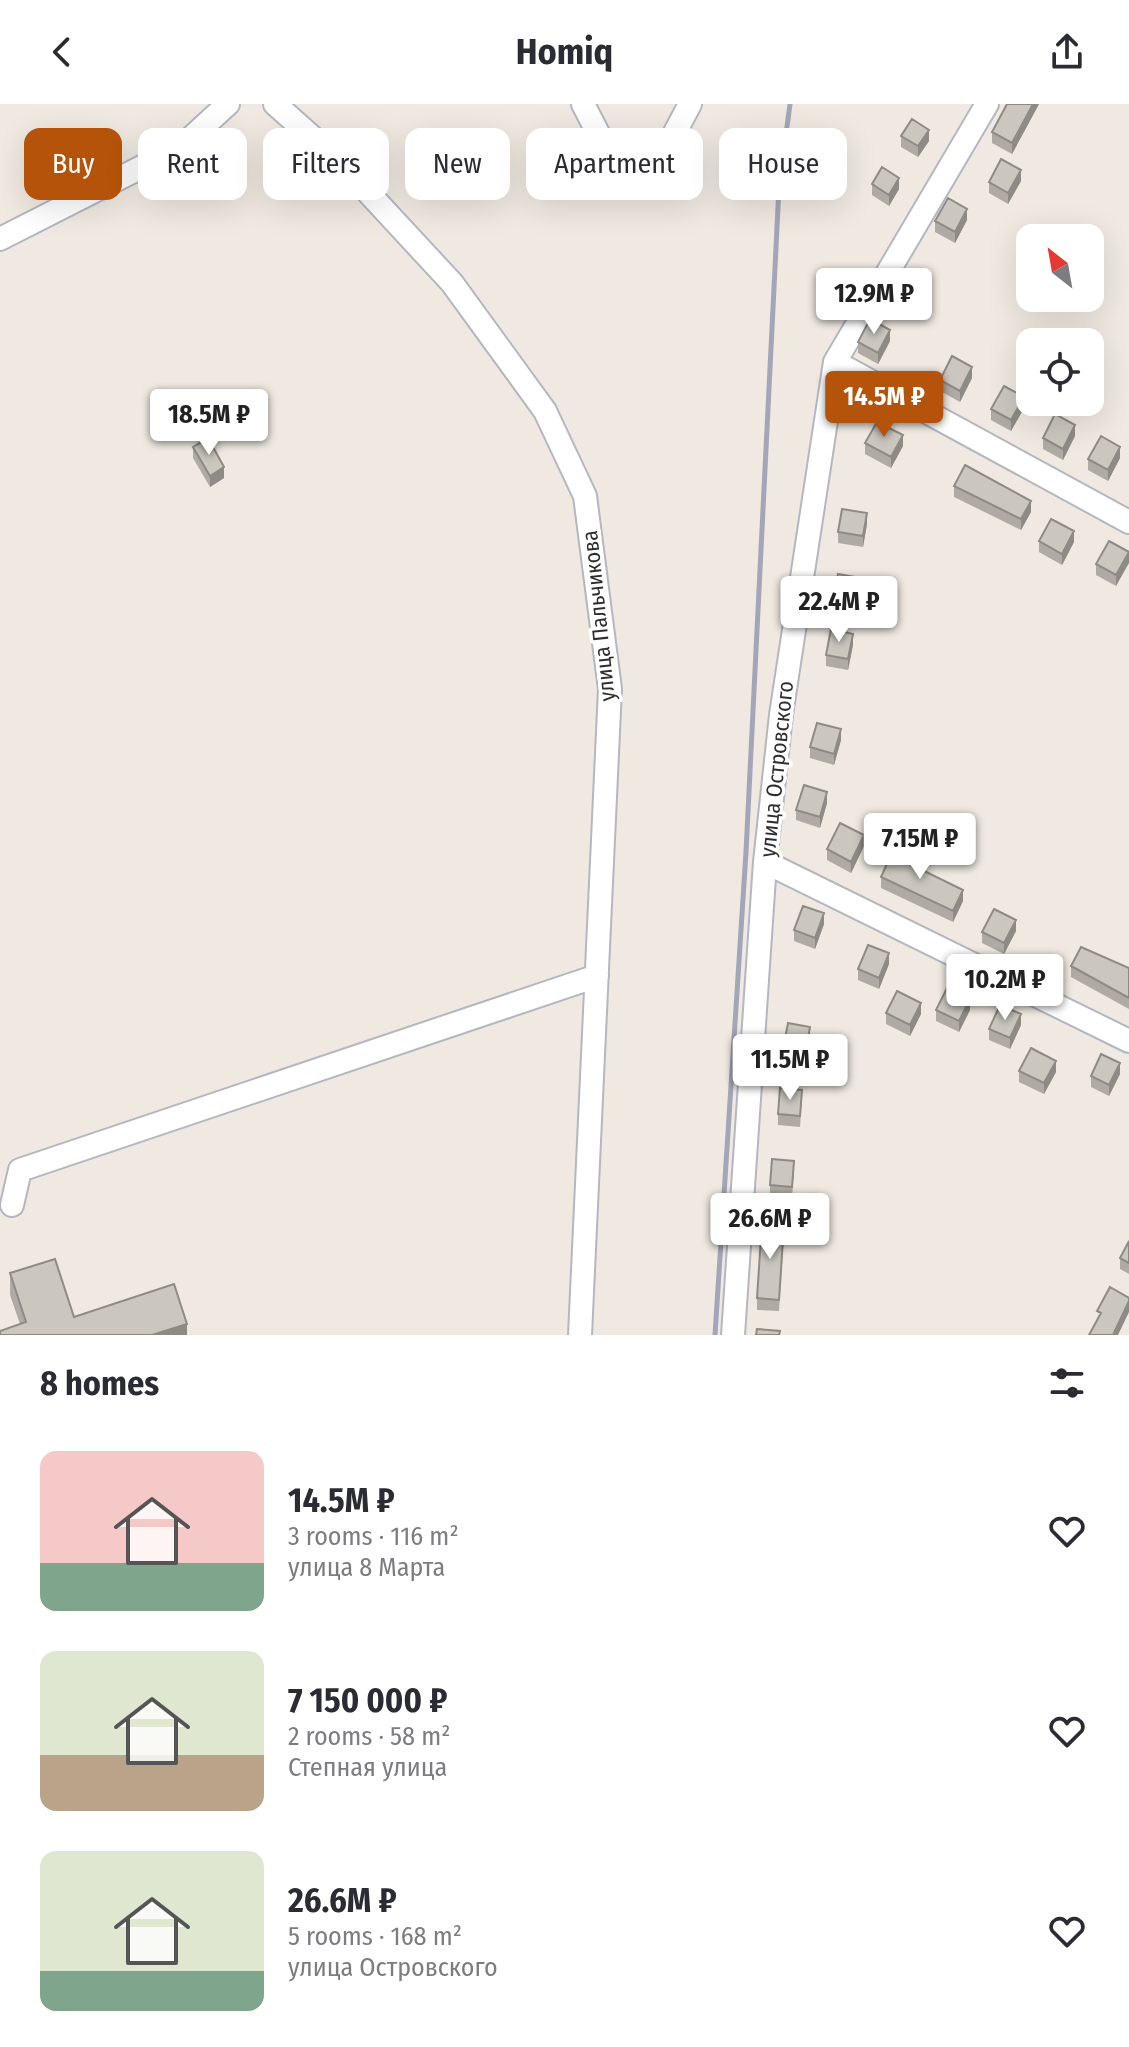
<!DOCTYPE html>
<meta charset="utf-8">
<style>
body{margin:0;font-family:"Fira Sans Condensed",sans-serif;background:#f2f2f3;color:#2b2b33;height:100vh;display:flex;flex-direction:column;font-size:30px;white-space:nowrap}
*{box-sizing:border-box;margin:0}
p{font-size:26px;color:#7c7c81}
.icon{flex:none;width:44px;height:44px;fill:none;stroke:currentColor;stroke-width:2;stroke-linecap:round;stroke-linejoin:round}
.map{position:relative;height:1231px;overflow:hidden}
.details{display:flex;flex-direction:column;background:#fff;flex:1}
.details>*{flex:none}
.banner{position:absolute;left:24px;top:24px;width:1082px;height:72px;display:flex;gap:16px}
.needle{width:52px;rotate:329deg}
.buttons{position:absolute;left:1016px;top:120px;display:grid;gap:16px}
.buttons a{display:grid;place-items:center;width:88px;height:88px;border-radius:16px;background:#fff;box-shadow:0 8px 32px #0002;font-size:40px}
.price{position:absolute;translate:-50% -68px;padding:0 18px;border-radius:8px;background:#fff;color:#222;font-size:26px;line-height:52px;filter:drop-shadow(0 2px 4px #0008)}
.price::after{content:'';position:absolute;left:50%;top:48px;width:24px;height:18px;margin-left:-12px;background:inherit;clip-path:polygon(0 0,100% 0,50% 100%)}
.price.on{background:#b45309;color:#fff}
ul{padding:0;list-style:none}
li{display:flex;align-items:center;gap:24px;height:200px;padding:0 40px}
li span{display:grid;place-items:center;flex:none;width:224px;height:160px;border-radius:16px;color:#555}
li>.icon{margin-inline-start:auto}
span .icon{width:96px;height:96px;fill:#fffc;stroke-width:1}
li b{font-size:34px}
h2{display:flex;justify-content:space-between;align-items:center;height:96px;padding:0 40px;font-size:34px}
.chip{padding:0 28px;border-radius:16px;background:#fff;box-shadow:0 8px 32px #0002;font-size:28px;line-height:72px}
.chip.on{background:#b45309;color:#fff}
header{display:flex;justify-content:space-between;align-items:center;height:104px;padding:0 40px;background:#fff;font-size:36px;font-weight:700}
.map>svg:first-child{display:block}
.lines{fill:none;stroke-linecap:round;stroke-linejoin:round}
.minor-casing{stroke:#b4b7c1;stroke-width:26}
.minor{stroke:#fff;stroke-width:22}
.rail{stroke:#a3a6b8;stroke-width:5}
.wall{fill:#afaba4}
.shaded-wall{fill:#8e8b86}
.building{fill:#cbc7bf;stroke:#8e8b86;stroke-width:2}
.labels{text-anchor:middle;stroke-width:7;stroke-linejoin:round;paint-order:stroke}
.street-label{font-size:22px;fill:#2e2e2e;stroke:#fff}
</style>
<header><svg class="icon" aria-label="back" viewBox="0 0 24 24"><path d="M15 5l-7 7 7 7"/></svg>Homiq<svg class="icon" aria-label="share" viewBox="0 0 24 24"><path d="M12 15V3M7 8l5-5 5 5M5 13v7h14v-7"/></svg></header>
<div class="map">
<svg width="1129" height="1231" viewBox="0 0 1129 1231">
<rect width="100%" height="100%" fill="#efe9e1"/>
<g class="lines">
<g class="minor-casing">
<path id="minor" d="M 275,0 L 339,57 L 452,179 L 545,307 L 585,392 L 610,585 L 580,1231
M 583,0 L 602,37 L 635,69 L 671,36 L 690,0
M 0,135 L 181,43 L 228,0
M 835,258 L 1129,418
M 765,758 L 1129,937
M 12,1101 L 20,1066 L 597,872
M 733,1231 L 765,758 L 781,611 L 835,258 L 987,0"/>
</g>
<use href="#minor" class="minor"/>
<path class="rail" d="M 715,1231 L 746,748 L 779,83 L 790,0"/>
</g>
<path class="wall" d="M 1039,0 L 1012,50 L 992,39 L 992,28 Z
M 901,32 L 929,37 L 918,53 L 901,43 Z
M 1021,77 L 1008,100 L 989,89 L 989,78 Z
M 872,80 L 899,85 L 889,102 L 872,91 Z
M 967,116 L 955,139 L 935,128 L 935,117 Z
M 920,187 L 907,210 L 887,199 L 887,188 Z
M 890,237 L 878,260 L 858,249 L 858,238 Z
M 972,274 L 960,298 L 940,287 L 940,276 Z
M 1024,304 L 1011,327 L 991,316 L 991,305 Z
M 1075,332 L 1063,356 L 1043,345 L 1043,334 Z
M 865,339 L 903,342 L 891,364 L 865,350 Z
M 193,343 L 224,374 L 210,383 L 193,354 Z
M 1120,354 L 1108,377 L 1088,366 L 1088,355 Z
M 954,382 L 1031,408 L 1021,426 L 954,393 Z
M 867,420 L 863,443 L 838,439 L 838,428 Z
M 1039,437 L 1074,438 L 1062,461 L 1039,448 Z
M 1129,448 L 1116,482 L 1096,471 L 1096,460 Z
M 861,485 L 855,511 L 833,507 L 833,496 Z
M 853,541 L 848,566 L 826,562 L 826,551 Z
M 841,636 L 834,661 L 810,654 L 810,643 Z
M 827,699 L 820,724 L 796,716 L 796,706 Z
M 864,742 L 851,769 L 827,756 L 827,745 Z
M 918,764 L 963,797 L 953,818 L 881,784 L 881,773 Z
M 824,820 L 815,845 L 794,837 L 794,826 Z
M 1016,827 L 1004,850 L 982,839 L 982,828 Z
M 889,860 L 879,885 L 858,876 L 858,865 Z
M 1071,862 L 1129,864 L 1129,905 L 1071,873 Z
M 936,906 L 970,906 L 959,928 L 936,917 Z
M 886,909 L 921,910 L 910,932 L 886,920 Z
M 1021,921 L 1010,945 L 989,936 L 989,925 Z
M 810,934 L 805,960 L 783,956 L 783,945 Z
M 1019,967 L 1056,968 L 1044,990 L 1019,978 Z
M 1120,970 L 1109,992 L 1091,983 L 1091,972 Z
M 802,997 L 800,1023 L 778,1021 L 778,1010 Z
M 794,1068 L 792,1094 L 770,1092 L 770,1081 Z
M 784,1130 L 779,1207 L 757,1206 L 757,1194 Z
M 1129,1137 L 1129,1170 L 1120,1165 L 1120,1154 Z
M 10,1169 L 74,1213 L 187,1231 L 20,1220 L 10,1191 Z"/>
<path class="shaded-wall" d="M 1033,0 L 1039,0 L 1012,50 L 1012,39 Z
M 929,26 L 929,37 L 918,53 L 918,42 Z
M 1021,66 L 1021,77 L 1008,100 L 1008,89 Z
M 899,74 L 899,85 L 889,102 L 889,91 Z
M 967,105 L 967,116 L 955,139 L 955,128 Z
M 920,176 L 920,187 L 907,210 L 907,199 Z
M 890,226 L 890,237 L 878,260 L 878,249 Z
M 972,263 L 972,274 L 960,298 L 960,287 Z
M 1024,293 L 1024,304 L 1011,327 L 1011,316 Z
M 1075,321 L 1075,332 L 1063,356 L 1063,345 Z
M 903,331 L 903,342 L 891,364 L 891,353 Z
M 1120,343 L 1120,354 L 1108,377 L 1108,366 Z
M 224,363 L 224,374 L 210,383 L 210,372 Z
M 1031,397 L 1031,408 L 1021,426 L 1021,415 Z
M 867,409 L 867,420 L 863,443 L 863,432 Z
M 1074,427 L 1074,438 L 1062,461 L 1062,450 Z
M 1129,448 L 1129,459 L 1116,482 L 1116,471 Z
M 861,474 L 861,485 L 855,511 L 855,500 Z
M 853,530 L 853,541 L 848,566 L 848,555 Z
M 841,625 L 841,636 L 834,661 L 834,650 Z
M 827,688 L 827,699 L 820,724 L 820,713 Z
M 864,731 L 864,742 L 851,769 L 851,758 Z
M 963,786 L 963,797 L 953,818 L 953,807 Z
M 824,809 L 824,820 L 815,845 L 815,834 Z
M 1016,816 L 1016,827 L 1004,850 L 1004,839 Z
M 889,849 L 889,860 L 879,885 L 879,874 Z
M 970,895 L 970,906 L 959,928 L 959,917 Z
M 921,899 L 921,910 L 910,932 L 910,921 Z
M 1021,910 L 1021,921 L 1010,945 L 1010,934 Z
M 810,923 L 810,934 L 805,960 L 805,949 Z
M 1056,957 L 1056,968 L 1044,990 L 1044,979 Z
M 1120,959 L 1120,970 L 1109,992 L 1109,981 Z
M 1129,1197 L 1129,1208 L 1118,1231 L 1113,1231 Z
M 187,1220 L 187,1231 L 152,1231 Z"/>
<path class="building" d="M 1007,0 L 1033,0 L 1012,39 L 992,28 Z
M 912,15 L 929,26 L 918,42 L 901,32 Z
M 1001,55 L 1021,66 L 1008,89 L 989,78 Z
M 882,63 L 899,74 L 889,91 L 872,80 Z
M 948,94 L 967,105 L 955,128 L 935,117 Z
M 900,165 L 920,176 L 907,199 L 887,188 Z
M 870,215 L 890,226 L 878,249 L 858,238 Z
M 952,252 L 972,263 L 960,287 L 940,276 Z
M 1004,282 L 1024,293 L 1011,316 L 991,305 Z
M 1055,310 L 1075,321 L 1063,345 L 1043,334 Z
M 877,318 L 903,331 L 891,353 L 865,339 Z
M 1101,332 L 1120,343 L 1108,366 L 1088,355 Z
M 208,334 L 224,363 L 210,372 L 193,343 Z
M 965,361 L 1031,397 L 1021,415 L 954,382 Z
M 842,405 L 867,409 L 863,432 L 838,428 Z
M 1051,415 L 1074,427 L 1062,450 L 1039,437 Z
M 1109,437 L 1129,448 L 1116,471 L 1096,460 Z
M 838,470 L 861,474 L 855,500 L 833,496 Z
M 831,525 L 853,530 L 848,555 L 826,551 Z
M 817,619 L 841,625 L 834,650 L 810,643 Z
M 804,681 L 827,688 L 820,713 L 796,706 Z
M 840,719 L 864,731 L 851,758 L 827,745 Z
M 893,746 L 918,758 L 916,763 L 963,786 L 953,807 L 881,773 Z
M 803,802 L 824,809 L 815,834 L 794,826 Z
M 994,805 L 1016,816 L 1004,839 L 982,828 Z
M 868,841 L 889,849 L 879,874 L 858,865 Z
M 1081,843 L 1129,864 L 1129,894 L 1071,862 Z
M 947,884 L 970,895 L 959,917 L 936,906 Z
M 897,887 L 921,899 L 910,921 L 886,909 Z
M 1000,901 L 1021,910 L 1010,934 L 989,925 Z
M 788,919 L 810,923 L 805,949 L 783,945 Z
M 1031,944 L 1056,957 L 1044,979 L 1019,967 Z
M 1101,950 L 1120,959 L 1109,981 L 1091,972 Z
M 780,984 L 802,986 L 800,1012 L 778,1010 Z
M 772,1055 L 794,1057 L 792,1083 L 770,1081 Z
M 762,1118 L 784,1120 L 779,1196 L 757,1194 Z
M 1129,1137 L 1129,1159 L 1120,1154 Z
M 55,1155 L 74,1213 L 174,1180 L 187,1220 L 152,1231 L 0,1231 L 0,1227 L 26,1218 L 10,1169 Z
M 1110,1183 L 1129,1194 L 1129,1197 L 1113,1231 L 1089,1231 L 1101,1209 L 1097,1207 Z
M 757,1225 L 780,1227 L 779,1231 L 756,1231 Z"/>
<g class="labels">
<g class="street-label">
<text transform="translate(598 512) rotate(-96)" y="8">улица Пальчикова</text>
<text transform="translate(776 665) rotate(-84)" y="8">улица Островского</text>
</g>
</g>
</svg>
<div class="buttons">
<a><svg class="needle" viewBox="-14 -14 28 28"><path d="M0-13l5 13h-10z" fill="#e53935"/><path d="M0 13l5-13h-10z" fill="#7c7c81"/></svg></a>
<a><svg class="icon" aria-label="locate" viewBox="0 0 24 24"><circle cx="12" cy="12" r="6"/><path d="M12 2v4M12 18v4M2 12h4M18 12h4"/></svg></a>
</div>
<b class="price" style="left:874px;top:232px">12.9M ₽</b>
<b class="price on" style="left:884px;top:335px">14.5M ₽</b>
<b class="price" style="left:209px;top:353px">18.5M ₽</b>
<b class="price" style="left:839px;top:540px">22.4M ₽</b>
<b class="price" style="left:920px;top:777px">7.15M ₽</b>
<b class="price" style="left:1005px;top:918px">10.2M ₽</b>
<b class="price" style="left:790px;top:998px">11.5M ₽</b>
<b class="price" style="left:770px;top:1157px">26.6M ₽</b>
<div class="banner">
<a class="chip on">Buy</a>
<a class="chip">Rent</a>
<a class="chip">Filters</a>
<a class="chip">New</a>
<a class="chip">Apartment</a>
<a class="chip">House</a>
</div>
</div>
<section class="details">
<h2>8 homes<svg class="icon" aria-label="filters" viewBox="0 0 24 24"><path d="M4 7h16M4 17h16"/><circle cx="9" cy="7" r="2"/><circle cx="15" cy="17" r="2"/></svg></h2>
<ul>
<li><span style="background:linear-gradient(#f6c9c9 70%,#7fa58c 0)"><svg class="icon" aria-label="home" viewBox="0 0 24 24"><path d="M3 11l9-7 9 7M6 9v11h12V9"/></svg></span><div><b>14.5M ₽</b><p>3 rooms · 116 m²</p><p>улица 8 Марта</p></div><svg class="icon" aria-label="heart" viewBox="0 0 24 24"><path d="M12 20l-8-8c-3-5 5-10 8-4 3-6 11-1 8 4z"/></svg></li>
<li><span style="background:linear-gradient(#dfe7d0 65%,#b9a48a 0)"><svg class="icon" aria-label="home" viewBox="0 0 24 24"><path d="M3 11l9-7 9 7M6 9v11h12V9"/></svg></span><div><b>7 150 000 ₽</b><p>2 rooms · 58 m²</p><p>Степная улица</p></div><svg class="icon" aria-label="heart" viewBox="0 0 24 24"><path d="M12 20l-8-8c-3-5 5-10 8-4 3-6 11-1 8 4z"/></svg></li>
<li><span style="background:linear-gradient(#dfe7d0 75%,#7fa58c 0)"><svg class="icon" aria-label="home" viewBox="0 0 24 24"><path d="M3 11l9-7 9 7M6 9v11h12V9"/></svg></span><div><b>26.6M ₽</b><p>5 rooms · 168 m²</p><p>улица Островского</p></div><svg class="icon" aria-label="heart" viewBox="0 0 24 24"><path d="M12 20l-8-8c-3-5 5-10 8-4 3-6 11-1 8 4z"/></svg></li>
</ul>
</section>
